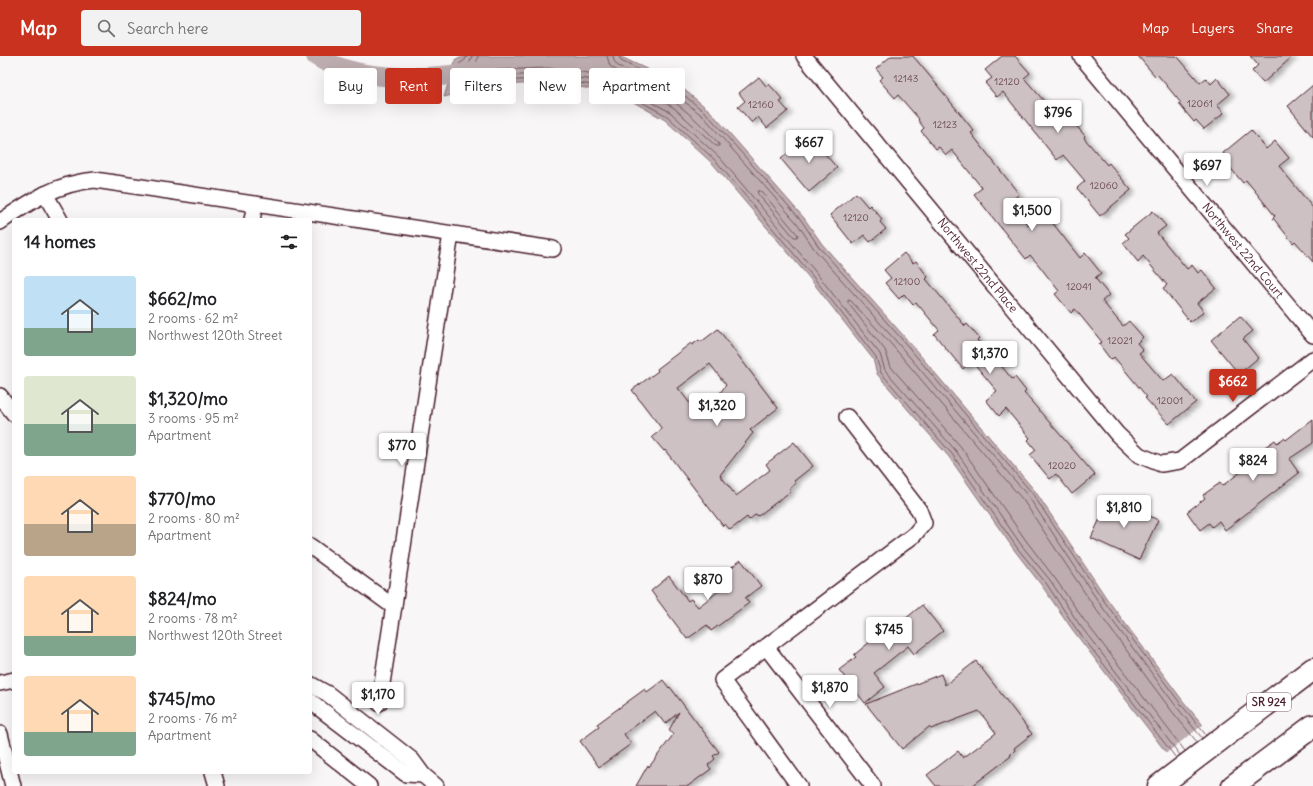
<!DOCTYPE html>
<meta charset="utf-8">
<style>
body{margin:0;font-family:Delius,sans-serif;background:#f2f2f2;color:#202124;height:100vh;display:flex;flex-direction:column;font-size:15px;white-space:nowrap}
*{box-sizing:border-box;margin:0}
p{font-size:13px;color:#757577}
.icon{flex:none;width:22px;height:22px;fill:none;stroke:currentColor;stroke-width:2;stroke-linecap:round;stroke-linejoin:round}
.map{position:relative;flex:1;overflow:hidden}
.side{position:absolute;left:12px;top:162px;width:300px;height:556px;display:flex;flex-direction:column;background:#fff;border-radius:4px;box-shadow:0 4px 16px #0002}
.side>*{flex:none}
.guide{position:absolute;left:324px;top:12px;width:380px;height:36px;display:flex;gap:8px}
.price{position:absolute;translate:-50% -34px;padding:0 9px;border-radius:4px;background:#fff;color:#222;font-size:13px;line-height:26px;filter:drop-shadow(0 1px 2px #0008)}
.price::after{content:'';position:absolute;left:50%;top:24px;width:12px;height:9px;margin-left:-6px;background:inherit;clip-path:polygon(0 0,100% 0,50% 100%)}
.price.on{background:#c8321e;color:#fff}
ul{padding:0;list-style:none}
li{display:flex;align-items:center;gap:12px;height:100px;padding:0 12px}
li span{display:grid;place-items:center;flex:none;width:112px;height:80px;border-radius:4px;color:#555}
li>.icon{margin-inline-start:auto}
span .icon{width:48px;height:48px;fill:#fffc;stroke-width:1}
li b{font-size:17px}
h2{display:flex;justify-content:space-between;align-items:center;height:48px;padding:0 12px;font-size:17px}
.chip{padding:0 14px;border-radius:4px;background:#fff;box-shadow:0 4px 16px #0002;font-size:14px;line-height:36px}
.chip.on{background:#c8321e;color:#fff}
header{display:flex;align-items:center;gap:24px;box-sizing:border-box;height:56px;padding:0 20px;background:#c8321e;color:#fff}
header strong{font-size:19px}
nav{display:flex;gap:22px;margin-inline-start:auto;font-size:14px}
.search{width:280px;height:36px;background:#f2f2f2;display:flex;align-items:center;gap:10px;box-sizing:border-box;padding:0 14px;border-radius:4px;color:#757577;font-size:15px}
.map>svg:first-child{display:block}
.water{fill:#bdadb0;stroke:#8f747b}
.pier{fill:#f8f6f7}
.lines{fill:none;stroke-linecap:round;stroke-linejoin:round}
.shore{stroke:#785860;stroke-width:1}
.canal{stroke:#bdadb0;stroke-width:20}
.building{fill:#cdc1c4;stroke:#4a1f2b;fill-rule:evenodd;filter:url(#shadow)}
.street-casing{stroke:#4a1f2b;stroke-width:18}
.highway-casing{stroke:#4a1f2b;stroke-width:25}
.street{stroke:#fff;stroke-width:15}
.highway{stroke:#fff;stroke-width:22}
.labels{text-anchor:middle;stroke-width:3.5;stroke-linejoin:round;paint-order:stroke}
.number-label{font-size:10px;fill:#6b4851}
.shield{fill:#fff;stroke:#80626b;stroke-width:1}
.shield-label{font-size:11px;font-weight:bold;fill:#4a1f2b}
.street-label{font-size:12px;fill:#4a1f2b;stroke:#fff}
</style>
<header>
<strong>Map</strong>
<div class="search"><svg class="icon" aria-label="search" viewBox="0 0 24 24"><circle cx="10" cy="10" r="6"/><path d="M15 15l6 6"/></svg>Search here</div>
<nav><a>Map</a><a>Layers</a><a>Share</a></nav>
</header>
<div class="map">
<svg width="1313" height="730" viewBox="0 0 1313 730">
<defs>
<filter id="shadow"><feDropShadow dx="4.5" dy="2.5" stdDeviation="2" flood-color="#0004"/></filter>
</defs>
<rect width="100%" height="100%" fill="#f8f6f7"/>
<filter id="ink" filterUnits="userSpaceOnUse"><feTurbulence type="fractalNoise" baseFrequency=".025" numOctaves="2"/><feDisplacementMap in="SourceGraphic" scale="8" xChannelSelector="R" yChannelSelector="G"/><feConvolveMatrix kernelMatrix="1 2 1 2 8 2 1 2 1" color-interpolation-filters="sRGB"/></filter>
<g filter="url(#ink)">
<path class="water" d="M 470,0 L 619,0 L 676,27 L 710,55 L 804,162 L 822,188 L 902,278 L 1035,435 L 1107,543 L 1183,645 L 1253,730 L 1195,730 L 1162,691 L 1072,573 L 1042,530 L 1015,495 L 949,401 L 877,318 L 873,303 L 807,219 L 713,108 L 665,64 L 616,36 L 548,27 L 493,29 L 444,41 L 456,3 Z"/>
<path class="pier" d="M 1204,668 L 1254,729 L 1255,730 L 1192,730 L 1165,698 Z"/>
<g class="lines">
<path class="shore" d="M 467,0 L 465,4 L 459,8 L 452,32 L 453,34 L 493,25 L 547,23 L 616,32 L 667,60 L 716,105 L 810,217 L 876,301 L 881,317 L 952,398 L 1018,493 L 1046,527 L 1075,571 L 1176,702
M 472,0 L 470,6 L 464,12 L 460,25 L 461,27 L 492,20 L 548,18 L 617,27 L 670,56 L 720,102 L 814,214 L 880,298 L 885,314 L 956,395 L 1022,490 L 1050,524 L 1079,568 L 1180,699
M 478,0 L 476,8 L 469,16 L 470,19 L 492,14 L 548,12 L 622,21 L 622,18 L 610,10 L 607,0
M 613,0 L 614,5 L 618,10 L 671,35 L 704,61 L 797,167 L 815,194 L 895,284 L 1028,440 L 1100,548 L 1176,650 L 1202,682
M 619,0 L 621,5 L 674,31 L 707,58 L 801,164 L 819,191 L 899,280 L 1032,437 L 1104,545 L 1180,647 L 1206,679
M 625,19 C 665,36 690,55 719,88 L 719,90 L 716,90 L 673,51 L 623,23 L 623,20 Z
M 758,135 L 761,135 L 798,179 L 797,181 L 794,181 L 758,138 Z
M 1185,695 L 1084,564 L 1054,521 L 1027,486 L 961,391 L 891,311 L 885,294 L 848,247 L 848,244 L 851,245 L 891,288 L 1023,444 L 1095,552 L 1171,654 L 1197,686"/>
<path class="canal" d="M 316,0 C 358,28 432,23 480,15"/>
</g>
<path class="building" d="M 891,0 L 913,0 L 933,24 L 974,75 L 971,77 L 1019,138 L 1010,146 L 1028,169 L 1044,156 L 1080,202 L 1085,197 L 1101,217 L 1095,222 L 1109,239 L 1102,245 L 1123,270 L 1129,265 L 1143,281 L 1137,287 L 1143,294 L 1139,297 L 1163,325 L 1173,318 L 1196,346 L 1169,368 L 1145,342 L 1147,341 L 1114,301 L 1111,304 L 1099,288 L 1102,286 L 1075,253 L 1071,257 L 1055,238 L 1059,235 L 1037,207 L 1030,199 L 1026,203 L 974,138 L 982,132 L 952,94 L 946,99 L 939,91 L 936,93 L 921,75 L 924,72 L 918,64 L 919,63 L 898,39 L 895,42 L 879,24 L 883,21 L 876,13 Z
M 1002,0 L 1015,0 L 1030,17 L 1024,22 L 1051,53 L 1058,47 L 1064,55 L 1067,53 L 1077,64 L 1074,67 L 1085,80 L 1084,82 L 1107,109 L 1109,107 L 1131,134 L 1100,160 L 1077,132 L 1085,125 L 1063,99 L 1057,104 L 1003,36 L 997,41 L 985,27 L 992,22 L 985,14 Z
M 1138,0 L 1177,0 L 1200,27 L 1206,22 L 1211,28 L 1217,22 L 1230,38 L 1217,49 L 1224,57 L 1204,73 L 1196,64 L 1194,66 L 1179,48 L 1181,47 L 1157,18 L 1155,20 Z
M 1250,0 L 1293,0 L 1263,27 L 1252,15 L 1258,9 Z
M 759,21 L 766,30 L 769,28 L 783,44 L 780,46 L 788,55 L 767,72 L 758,61 L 752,67 L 738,51 L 745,45 L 739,37 Z
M 1313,29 L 1313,81 L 1288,50 Z
M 1251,74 L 1266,93 L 1275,85 L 1289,102 L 1279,110 L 1313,152 L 1313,206 L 1295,185 L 1293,187 L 1273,162 L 1275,160 L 1246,124 L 1243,127 L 1227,108 L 1230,106 L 1223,97 Z
M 809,79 L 837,112 L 809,136 L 781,103 Z
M 856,137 L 868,151 L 870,149 L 882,163 L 880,166 L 886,173 L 870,186 L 864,179 L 853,188 L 830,159 Z
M 1153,155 L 1166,170 L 1157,177 L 1187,213 L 1192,209 L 1198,217 L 1202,214 L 1216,232 L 1197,247 L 1204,256 L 1190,266 L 1163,232 L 1167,229 L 1143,200 L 1138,206 L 1123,187 L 1129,182 L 1125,178 Z
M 904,197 L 913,207 L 916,205 L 928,221 L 926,223 L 965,270 L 967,268 L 979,282 L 977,284 L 996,308 L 998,306 L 1012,323 L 1015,321 L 1026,335 L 1024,337 L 1095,419 L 1072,438 L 1056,418 L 1050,423 L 1030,399 L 1036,394 L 1028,384 L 1030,382 L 1006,353 L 999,360 L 986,344 L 997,335 L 972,305 L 963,313 L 934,278 L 939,274 L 916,246 L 913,249 L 904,238 L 899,243 L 885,227 L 891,222 L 884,214 Z
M 1240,260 L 1253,275 L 1243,283 L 1258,302 L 1239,318 L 1211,284 Z
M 718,273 L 778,352 L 750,374 L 753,377 L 720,419 L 736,440 L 770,414 L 766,408 L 794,386 L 813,410 L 794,425 L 796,427 L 789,433 L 791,435 L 758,460 L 756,458 L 749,464 L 747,461 L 730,474 L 725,468 L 723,470 L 665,394 L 664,395 L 652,381 L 662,373 L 632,334 L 658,315 L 657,313 L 691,287 L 692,289 L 699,284 L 701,286 ZM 710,308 L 726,329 L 701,362 L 678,332 Z
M 1313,363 L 1313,387 L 1289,403 L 1299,417 L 1225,474 L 1219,465 L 1212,471 L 1209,467 L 1200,474 L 1187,456 L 1205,442 L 1203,439 L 1220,427 L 1222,430 L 1250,409 L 1258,402 L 1255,398 L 1275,384 L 1277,387 L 1284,382 L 1286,384 Z
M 1110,441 L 1158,464 L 1139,504 L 1091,482 Z
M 741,504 L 761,530 L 745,542 L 749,547 L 711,575 L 707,569 L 687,583 L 651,535 L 669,520 L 688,545 L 691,543 L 698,551 L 728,528 L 721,519 Z
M 922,549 L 943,575 L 914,598 L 908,590 L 874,617 L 885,631 L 865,647 L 839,614 L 856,601 L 854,599 L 894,566 L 896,568 L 902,562 L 904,564 Z
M 976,605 L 1032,678 L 1014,692 L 1015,694 L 1010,699 L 1011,700 L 972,730 L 936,730 L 927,719 L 958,695 L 963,702 L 996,677 L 979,655 L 931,673 L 929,671 L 902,693 L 866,648 L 941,618 L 945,629 Z
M 663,624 L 669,632 L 670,631 L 719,696 L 713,700 L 715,703 L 708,709 L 711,713 L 688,730 L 636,730 L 648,709 L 649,711 L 673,679 L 669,674 L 679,656 L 665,668 L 655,655 L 624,678 L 631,688 L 599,711 L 580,685 L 599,671 L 597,668 L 645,633 L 647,636 Z"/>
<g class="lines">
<g class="street-casing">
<g id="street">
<path id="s1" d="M 804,0 L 1117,378 L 1139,399 L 1161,408 L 1180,405 L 1313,303"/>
<path id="s2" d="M 1081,0 L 1313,279"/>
<path d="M 45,138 L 60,164"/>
<path d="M 252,164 L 255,148"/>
<path d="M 0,166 C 31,145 57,127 95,124 L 553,193"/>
<path d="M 0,340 L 14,358"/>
<path d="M 310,490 L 394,551"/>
<path d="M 767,592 L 873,730"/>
<path d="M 0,627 L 14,624"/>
<path d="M 310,628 L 328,638 L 412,704 L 423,719 L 436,730"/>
<path d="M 310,645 L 406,718 L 423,719"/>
<path d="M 379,647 L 451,178"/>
<path d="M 0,678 L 13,730"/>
<path d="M 310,683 L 369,730"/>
<path d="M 213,716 L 217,730"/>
<path d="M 799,730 L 722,624 L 914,479 L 924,467 L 919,454 L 847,361"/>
</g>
</g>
<g class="highway-casing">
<path id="highway" d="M 1159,730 L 1313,613
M 1233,730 L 1313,670"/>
</g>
<use href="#street" class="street"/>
<use href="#highway" class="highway"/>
</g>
</g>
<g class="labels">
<g class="number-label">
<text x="906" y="26">12143</text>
<text x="1007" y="29">12120</text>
<text x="1200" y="51">12061</text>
<text x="761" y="52">12160</text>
<text x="945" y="72">12123</text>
<text x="1104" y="133">12060</text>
<text x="856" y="165">12120</text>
<text x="907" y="229">12100</text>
<text x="1079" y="234">12041</text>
<text x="1120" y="288">12021</text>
<text x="1170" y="348">12001</text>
<text x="1062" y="413">12020</text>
</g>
<rect class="shield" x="1247" y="637" width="44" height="18" rx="3"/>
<g class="shield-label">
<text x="1269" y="650">SR 924</text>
</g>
<g class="street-label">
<text dy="4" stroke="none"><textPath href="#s2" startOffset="253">Northwest 22nd Court</textPath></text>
<text dy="4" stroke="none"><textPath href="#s1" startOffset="272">Northwest 22nd Place</textPath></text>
</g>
</g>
</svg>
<b class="price" style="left:1058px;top:78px">$796</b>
<b class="price" style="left:809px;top:108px">$667</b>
<b class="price" style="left:1207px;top:131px">$697</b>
<b class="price" style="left:1032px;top:176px">$1,500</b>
<b class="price" style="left:990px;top:319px">$1,370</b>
<b class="price on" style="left:1233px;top:347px">$662</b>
<b class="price" style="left:717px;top:371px">$1,320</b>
<b class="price" style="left:402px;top:411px">$770</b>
<b class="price" style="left:1253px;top:426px">$824</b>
<b class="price" style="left:1124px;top:473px">$1,810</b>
<b class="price" style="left:708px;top:545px">$870</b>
<b class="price" style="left:889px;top:595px">$745</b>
<b class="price" style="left:830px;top:653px">$1,870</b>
<b class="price" style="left:378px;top:660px">$1,170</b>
<div class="guide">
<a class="chip">Buy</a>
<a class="chip on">Rent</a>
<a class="chip">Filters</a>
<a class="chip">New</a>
<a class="chip">Apartment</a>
</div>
<section class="side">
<h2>14 homes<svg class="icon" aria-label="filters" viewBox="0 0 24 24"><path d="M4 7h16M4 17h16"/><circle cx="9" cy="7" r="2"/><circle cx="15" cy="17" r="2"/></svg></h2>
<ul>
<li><span style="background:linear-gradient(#bfe0f5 65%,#7fa58c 0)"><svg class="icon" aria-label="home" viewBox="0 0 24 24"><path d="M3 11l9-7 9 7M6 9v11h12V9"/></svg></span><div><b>$662/mo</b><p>2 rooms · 62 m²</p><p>Northwest 120th Street</p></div></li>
<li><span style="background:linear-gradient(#dfe7d0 60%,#7fa58c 0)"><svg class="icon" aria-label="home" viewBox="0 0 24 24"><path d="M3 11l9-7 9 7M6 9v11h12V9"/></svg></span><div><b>$1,320/mo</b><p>3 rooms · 95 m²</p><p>Apartment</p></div></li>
<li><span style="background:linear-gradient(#ffd9b3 60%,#b9a48a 0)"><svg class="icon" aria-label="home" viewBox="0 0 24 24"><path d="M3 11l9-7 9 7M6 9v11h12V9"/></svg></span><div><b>$770/mo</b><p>2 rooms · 80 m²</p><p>Apartment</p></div></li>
<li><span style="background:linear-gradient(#ffd9b3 75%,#7fa58c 0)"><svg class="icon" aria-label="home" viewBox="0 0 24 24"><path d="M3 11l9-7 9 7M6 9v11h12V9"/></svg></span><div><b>$824/mo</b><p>2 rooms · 78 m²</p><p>Northwest 120th Street</p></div></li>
<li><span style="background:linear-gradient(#ffd9b3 70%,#7fa58c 0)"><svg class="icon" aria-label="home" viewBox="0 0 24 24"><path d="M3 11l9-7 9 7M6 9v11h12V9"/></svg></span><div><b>$745/mo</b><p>2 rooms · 76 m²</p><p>Apartment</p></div></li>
</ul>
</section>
</div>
